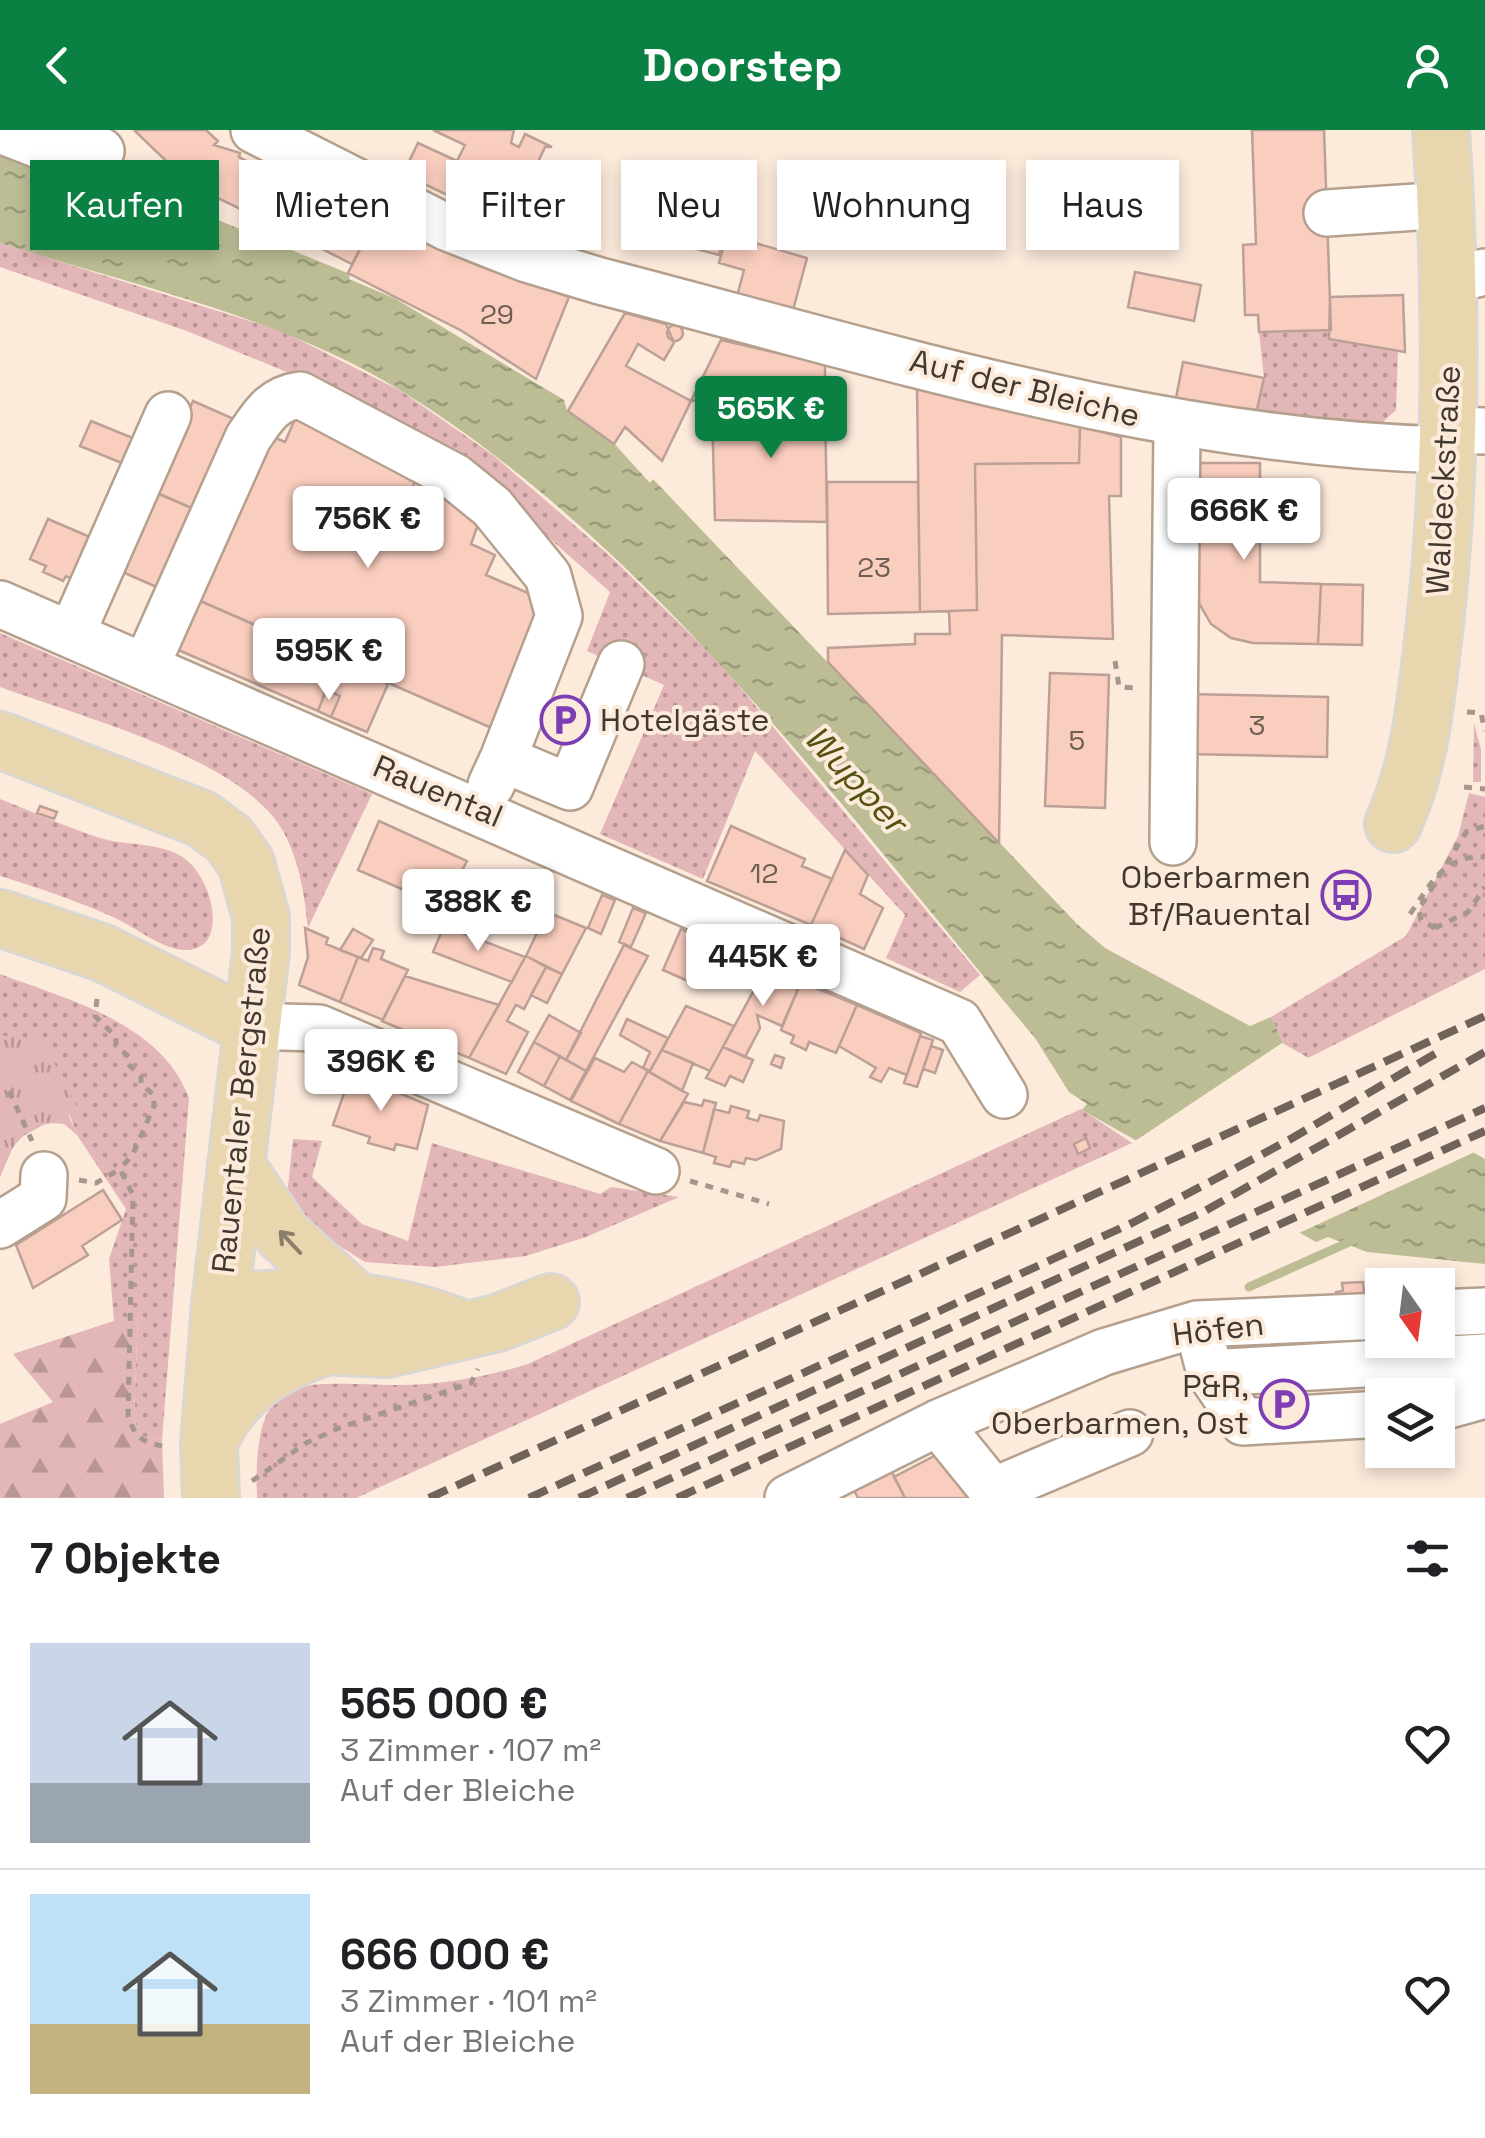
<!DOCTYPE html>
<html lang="de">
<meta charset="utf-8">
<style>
body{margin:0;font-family:"Space Grotesk",sans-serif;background:#f6f6f6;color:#202124;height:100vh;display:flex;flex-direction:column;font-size:38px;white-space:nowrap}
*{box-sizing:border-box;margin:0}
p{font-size:32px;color:#757577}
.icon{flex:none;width:55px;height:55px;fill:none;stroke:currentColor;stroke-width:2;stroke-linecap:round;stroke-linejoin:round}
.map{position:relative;height:1368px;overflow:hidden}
.details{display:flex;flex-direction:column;background:#fff;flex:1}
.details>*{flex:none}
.banner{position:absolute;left:30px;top:30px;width:1425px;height:90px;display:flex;gap:20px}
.needle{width:65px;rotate:166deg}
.controls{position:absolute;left:1365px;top:1138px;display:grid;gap:20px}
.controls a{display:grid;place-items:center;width:90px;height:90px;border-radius:0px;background:#fff;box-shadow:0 5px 15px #0003;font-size:50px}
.price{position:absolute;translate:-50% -85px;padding:0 22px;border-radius:10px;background:#fff;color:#222;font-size:32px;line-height:65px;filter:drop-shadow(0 2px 5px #0008)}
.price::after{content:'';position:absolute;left:50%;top:60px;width:30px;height:22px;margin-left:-15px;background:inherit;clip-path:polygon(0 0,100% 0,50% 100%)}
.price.active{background:#0b8043;color:#fff}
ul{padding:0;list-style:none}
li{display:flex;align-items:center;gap:30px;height:250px;padding:0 30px}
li+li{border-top:2px solid #e0e0e0}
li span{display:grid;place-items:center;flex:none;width:280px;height:200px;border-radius:0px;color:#555}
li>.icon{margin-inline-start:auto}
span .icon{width:120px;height:120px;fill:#fffc;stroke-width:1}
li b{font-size:42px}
h2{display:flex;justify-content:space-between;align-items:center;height:120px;padding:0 30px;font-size:42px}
.chip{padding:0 35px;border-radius:0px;background:#fff;box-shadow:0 5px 15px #0003;font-size:35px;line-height:90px}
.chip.active{background:#0b8043;color:#fff}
header{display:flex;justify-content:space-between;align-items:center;height:130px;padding:0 30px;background:#0b8043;color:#fff;font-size:45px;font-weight:700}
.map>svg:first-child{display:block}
.grass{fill:url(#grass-dots)}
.forest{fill:url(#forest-firs)}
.park{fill:url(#park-tufts)}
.water{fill:url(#water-ripples)}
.pier{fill:#fceadb}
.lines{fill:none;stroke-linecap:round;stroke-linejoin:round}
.stream{stroke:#bcbd95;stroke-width:9}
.building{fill:#facebf;stroke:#bca097;stroke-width:2.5}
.minor-casing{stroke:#b5a08e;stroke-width:50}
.major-casing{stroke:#d9d7d6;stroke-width:60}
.path{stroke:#a5978b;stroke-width:5;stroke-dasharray:8 8;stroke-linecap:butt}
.minor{stroke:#fff;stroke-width:45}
.major{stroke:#e8d6af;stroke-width:55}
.rail{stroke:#6f635a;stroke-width:8;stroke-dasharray:20 10;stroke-linecap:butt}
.path-bridge{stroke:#a5978b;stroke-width:5;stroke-dasharray:8 8;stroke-linecap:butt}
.oneway{stroke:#8c7f69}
.labels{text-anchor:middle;stroke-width:8;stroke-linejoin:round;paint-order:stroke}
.number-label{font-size:28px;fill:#6f5e54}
.street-label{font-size:32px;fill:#413830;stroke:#fceadb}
.poi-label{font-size:32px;fill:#413830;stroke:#fceadb;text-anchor:end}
.water-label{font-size:35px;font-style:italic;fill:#53520f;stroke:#fceadb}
</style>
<header><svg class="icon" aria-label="back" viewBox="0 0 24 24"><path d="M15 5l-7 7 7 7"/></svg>Doorstep<svg class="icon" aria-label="person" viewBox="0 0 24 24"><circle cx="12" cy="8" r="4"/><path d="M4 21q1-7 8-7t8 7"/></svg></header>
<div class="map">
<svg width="1485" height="1368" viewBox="0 0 1485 1368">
<defs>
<pattern id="grass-dots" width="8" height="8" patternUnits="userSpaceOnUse" patternTransform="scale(2.5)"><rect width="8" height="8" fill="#e3b6b8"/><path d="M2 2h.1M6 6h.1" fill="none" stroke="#ba9596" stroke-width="1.8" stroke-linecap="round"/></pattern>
<pattern id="forest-firs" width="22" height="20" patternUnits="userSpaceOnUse" patternTransform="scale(2.5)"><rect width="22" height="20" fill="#e3b6b8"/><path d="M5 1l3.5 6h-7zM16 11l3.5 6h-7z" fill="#ba9596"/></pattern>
<pattern id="park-tufts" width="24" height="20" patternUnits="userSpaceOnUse" patternTransform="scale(2.5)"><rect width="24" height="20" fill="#e3b6b8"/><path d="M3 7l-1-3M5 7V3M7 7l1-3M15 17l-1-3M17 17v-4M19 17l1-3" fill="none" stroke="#ba9596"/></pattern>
<pattern id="water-ripples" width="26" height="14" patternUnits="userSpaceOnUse" patternTransform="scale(2.5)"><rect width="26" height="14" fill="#bcbd95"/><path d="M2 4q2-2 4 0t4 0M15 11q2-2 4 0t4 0" fill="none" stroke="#9a9b7a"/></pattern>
</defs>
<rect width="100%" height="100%" fill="#fceadb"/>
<path class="grass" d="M 0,113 L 282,201 L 401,261 L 493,325 L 610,426 L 719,532 L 980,845 L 960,862 L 886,828 L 905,785 L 755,621 L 703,749 L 600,704 L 664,555 L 587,521 L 610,462 L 530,391 L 352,269 L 187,201 L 0,137 Z
M 1328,200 L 1329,209 L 1398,221 L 1396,280 L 1383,292 L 1256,284 L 1264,248 L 1259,202 Z
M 0,503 L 372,664 L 308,798 C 304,764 300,732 283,701 C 242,628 78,586 0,557 Z
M 1474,594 L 1481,619 L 1481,652 L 1473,652 Z
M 1469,663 L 1485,667 L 1485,839 L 1308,928 L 1284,915 L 1271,887 L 1406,806 L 1458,706 Z
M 0,669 C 33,682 66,697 100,708 C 126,716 157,712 181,726 C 215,746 233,830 176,819 C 155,814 135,797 115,788 C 78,771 39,758 0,746 Z
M 0,844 C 69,870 161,893 189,968 L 162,1310 L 141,1306 L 134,1289 L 138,1184 L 114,1191 L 109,1129 L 126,1079 L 77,1005 L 43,911 L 12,908 L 45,994 L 16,1010 L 0,1047 Z
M 1081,979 L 1132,1013 L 356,1368 L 257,1368 C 253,1236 296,1254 400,1255 C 441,1255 489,1246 528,1234 Z
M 293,1009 L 322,1011 L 312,1047 L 362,1094 L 408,1111 L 432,1013 L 600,1064 L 611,1057 L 679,1067 L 586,1107 L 526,1126 L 435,1137 L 365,1132 L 297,1089 L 287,1066 Z"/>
<path class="forest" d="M 138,1183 L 134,1289 L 141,1306 L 162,1310 L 164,1368 L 0,1368 L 0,1294 L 53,1272 L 13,1224 Z"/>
<path class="park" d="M 0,905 L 43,911 L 78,978 L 69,986 L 77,1005 L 64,994 C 28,988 9,1017 0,1047 Z"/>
<path class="water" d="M 0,16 L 218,90 L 350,144 L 349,149 L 394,168 L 564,270 L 567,281 L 610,309 L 650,353 L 653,349 L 1077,794 L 1105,818 L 1250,896 L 1271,887 L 1284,915 L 1485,1029 L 1485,1134 L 1367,1122 L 1328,1107 L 1316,1112 L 1082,980 L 1087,974 L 1069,962 L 1035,908 C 845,683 656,419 403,262 C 283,187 134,156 0,113 Z"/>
<path class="pier" d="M 1282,913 L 1469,1018 L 1477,1021 L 1297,1104 L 1132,1013 Z"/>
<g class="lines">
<path class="stream" d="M 1249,1157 L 1356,1109"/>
</g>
<path class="building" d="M 134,0 L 206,0 L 218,11 L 214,15 L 240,23 L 239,27 L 262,39 L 264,35 L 280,43 L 277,48 L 286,53 L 289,48 L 310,58 L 288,102 L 191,55 Z
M 433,0 L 514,0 L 511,13 L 519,17 L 525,4 L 552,17 L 545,17 L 510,92 L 516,96 L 488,83 L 491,76 L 465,64 L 462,72 L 403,44 L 418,13 L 457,31 L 465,15 Z
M 1252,0 L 1324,0 L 1331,200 L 1259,202 L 1258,185 L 1245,185 L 1243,115 L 1256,114 Z
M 310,58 L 375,90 L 352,134 L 288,102 Z
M 375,90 L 479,136 L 569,167 L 536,249 L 462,201 L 348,143 Z
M 659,92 L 724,107 L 719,125 L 655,108 Z
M 727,105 L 807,128 L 793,180 L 737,166 L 744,140 L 719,133 Z
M 1135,142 L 1201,155 L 1194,191 L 1128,177 Z
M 1403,165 L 1405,222 L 1329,209 L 1330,167 Z
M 625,183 L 666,194 L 674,213 L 664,230 L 638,214 L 626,236 L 691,271 L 662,331 L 625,297 L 614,314 L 568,281 Z
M667 203a8 8 0 1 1 16 0a8 8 0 1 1-16 0Z
M 721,210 L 825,234 L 825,267 L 739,268 L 739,283 L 712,282 L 712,269 L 691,271 Z
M 1183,232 L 1264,248 L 1256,284 L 1176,268 Z
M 917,257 L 1080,296 L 1079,333 L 975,334 L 977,480 L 920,482 Z
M 825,267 L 827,392 L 715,390 L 712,282 L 739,283 L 739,268 Z
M 193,271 L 243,293 L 196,380 L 153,361 Z
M 307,285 L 422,338 L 411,360 L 426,367 L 430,357 L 480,389 L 471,414 L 495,425 L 486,445 L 542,469 L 494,599 L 189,466 L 262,302 L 285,312 L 295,289 Z
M 91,291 L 140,311 L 129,336 L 80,316 Z
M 1080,296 L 1121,307 L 1121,366 L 1109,366 L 1113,509 L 1002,505 L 999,713 L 828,532 L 828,518 L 915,514 L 915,504 L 950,504 L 949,481 L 977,480 L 975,334 L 1079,333 Z
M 1194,333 L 1260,333 L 1260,452 L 1321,454 L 1318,514 L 1253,513 L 1231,508 L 1211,494 L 1199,473 L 1196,449 Z
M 827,352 L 918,352 L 920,482 L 828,484 Z
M 145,358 L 196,380 L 168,462 L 111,437 Z
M 48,389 L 97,410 L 79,452 L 66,446 L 63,451 L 43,442 L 46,436 L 30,429 Z
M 1321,454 L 1363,455 L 1362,515 L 1318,514 Z
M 189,466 L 388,554 L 367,602 L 331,587 L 340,566 L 326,560 L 318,581 L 167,515 Z
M 1050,543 L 1109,545 L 1105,678 L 1045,676 Z
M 326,560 L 340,566 L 331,587 L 318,581 Z
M 1187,564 L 1328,567 L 1327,627 L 1186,624 Z
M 40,676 L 57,682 L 54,689 L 37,683 Z
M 379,691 L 467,731 L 443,777 L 358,740 Z
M 731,696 L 805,729 L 802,736 L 832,749 L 811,795 L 707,751 Z
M 845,720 L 868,745 L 860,764 L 883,778 L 864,819 L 811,795 Z
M 602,765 L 615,770 L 601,804 L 588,798 Z
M 633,778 L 646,783 L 631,817 L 619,812 Z
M 547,782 L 586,798 L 562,844 L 526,826 Z
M 444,796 L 525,827 L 512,852 L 433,822 Z
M 305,798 L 328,808 L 326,814 L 358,827 L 340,872 L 299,855 L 308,827 Z
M 353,799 L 373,810 L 361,828 L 340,820 Z
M 681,799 L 715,814 L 697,855 L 663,840 Z
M 624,815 L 648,826 L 586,941 L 566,930 Z
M 373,818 L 384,821 L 381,829 L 408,840 L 383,890 L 340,872 L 358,827 L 368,831 Z
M 526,826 L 546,837 L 524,879 L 516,875 L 507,891 L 528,902 L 506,944 L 469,928 Z
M 767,836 L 801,852 L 782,896 L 757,885 L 760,898 L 745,927 L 723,917 Z
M 546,837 L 562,844 L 547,873 L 531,865 Z
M 405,846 L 499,875 L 469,928 L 382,891 Z
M 801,852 L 857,875 L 836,923 L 809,912 L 806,920 L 791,913 L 794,906 L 781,900 Z
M 857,875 L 921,903 L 907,945 L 889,938 L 881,952 L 870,947 L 876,938 L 839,916 Z
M 686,876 L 734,896 L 710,941 L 662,920 Z
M 549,885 L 581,903 L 566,930 L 534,912 Z
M 627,889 L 668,908 L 650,941 L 643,938 L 650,922 L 620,905 Z
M 920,906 L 933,910 L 917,957 L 904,953 Z
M 534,912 L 560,926 L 544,956 L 518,942 Z
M 931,916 L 943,920 L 935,943 L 923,939 Z
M 723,917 L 753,930 L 743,952 L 730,946 L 725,956 L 706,948 Z
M 662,920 L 693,933 L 682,961 L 649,942 Z
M 775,925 L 784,928 L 781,938 L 771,934 Z
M 560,926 L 586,941 L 570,970 L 544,956 Z
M 595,928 L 624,942 L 632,932 L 648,941 L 619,994 L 571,971 Z
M 648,941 L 688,964 L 660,1011 L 619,994 Z
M 351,943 L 428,975 L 417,1019 L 396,1014 L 394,1020 L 368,1013 L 370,1007 L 333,995 Z
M 704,970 L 716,973 L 703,1023 L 660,1011 L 684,972 L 702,976 Z
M 731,976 L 749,981 L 747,988 L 758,991 L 760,985 L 784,991 L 781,1019 L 756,1030 L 746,1028 L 744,1034 L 732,1031 L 730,1037 L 714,1033 L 716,1027 L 703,1023 L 714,979 L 729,983 Z
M 1086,1008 L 1090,1018 L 1078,1024 L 1074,1014 Z
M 103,1060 L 122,1090 L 82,1116 L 88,1125 L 33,1158 L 16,1115 Z
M 1363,1152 L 1365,1172 L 1336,1173 L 1336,1162 L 1343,1161 L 1342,1153 Z
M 944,1321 L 967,1368 L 905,1368 L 894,1347 Z
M 891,1340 L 905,1368 L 858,1368 L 854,1360 Z"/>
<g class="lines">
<g class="minor-casing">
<path id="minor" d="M 0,0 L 44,17 L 101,21
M 254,0 L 446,97 L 527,129 L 600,151 C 878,223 1159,313 1448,320
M 1327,83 L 1446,75
M 1451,150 L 1485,142
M 1449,300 L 1485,301
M 0,474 L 959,892 L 1004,965
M 72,503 L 168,285
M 146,536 L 248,308 C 263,286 272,269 300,265 L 455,347 L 492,377 L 548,446 L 559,486 L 503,629
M 491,655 L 503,629 L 570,657 L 621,534
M 1173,712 L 1177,295
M 249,896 L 319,898 L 656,1041
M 0,1095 L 43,1068 L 44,1045
M 1438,1183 L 1485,1181
M 1204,1220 L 1210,1243 L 1243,1292 L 1382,1284
M 1210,1243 L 1485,1227
M 1438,1278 L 1485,1265
M 938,1293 L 993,1361 L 1130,1303
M 788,1368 L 938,1293 L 1104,1222 L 1197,1194 L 1382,1186"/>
</g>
<g class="major-casing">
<path id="major" d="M 0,610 L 202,689 L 229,709 L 246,733 L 261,787 L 261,822 L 220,1174 L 209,1314 L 211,1368
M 1393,694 C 1421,633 1426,568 1434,502 C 1453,334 1452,168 1441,0
M 0,788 L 103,823 L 249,896
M 236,1035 L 283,1105 L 360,1175
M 220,1174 C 293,1162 388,1168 458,1197
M 219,1188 L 301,1215 L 387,1219 L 497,1193 L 551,1172
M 210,1311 C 230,1262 273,1234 322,1218"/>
</g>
<path class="path" d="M 1115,531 L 1119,557 L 1138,558
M 1467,582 L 1481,583 L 1485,601
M 1464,657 L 1485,659
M 1410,784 C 1432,753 1443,725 1485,727
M 1435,798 L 1468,782 L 1485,757
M 97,869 L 95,886 L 116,907 L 116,915 L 129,927 L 128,934 L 141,946 L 141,954 L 154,965 L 154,976 L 133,1024 L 120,1039
M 9,961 L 32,1011
M 79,1050 L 96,1053 L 120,1039 L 133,1065 L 128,1285 C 136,1312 144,1311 169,1318
M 690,1051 L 769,1074
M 252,1351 L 306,1313 L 339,1298 L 471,1253 L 478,1239"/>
<use href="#minor" class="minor"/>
<use href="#major" class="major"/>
<path class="rail" d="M 429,1368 L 1485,886
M 529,1368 L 1132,1093 L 1289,1010 L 1438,922
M 579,1368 L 1203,1082 L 1485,922
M 627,1368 L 1485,978
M 677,1368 L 1485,1001"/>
<path class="path-bridge" d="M 1435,798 L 1421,790 L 1419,779 L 1466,702 L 1485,696"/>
</g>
<defs><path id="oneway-shaft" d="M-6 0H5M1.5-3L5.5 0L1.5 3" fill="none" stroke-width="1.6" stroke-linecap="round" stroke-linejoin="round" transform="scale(2.5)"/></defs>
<use class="oneway" href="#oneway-shaft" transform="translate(290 1112) rotate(-133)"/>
<defs>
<g id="parking-ring" transform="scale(2.5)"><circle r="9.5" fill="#fceadb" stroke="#7e3eb3" stroke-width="1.5"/><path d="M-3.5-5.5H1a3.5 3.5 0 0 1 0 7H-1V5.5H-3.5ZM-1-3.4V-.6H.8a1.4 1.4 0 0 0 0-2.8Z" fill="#7e3eb3"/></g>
<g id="bus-ring" transform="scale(2.5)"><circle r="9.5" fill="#fceadb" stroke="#7e3eb3" stroke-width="1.5"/><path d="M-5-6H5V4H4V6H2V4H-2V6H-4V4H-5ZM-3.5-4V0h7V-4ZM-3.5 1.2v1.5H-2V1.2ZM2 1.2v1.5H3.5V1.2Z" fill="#7e3eb3"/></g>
</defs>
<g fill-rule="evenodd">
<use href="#parking-ring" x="565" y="590"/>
<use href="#bus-ring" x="1346" y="765"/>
<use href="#parking-ring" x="1284" y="1274"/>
</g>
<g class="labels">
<g class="number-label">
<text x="497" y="194">29</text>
<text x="874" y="447">23</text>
<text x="1257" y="605">3</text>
<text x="1077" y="620">5</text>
<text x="764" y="753">12</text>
</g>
<g class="street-label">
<text transform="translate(1025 258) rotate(14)" y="11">Auf der Bleiche</text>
<text transform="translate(1443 350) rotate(-87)" y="11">Waldeckstraße</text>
<text transform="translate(438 661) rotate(23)" y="11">Rauental</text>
<text transform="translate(241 970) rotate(-84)" y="11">Rauentaler Bergstraße</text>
<text transform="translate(1218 1199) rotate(-7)" y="11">Höfen</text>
</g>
<g class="poi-label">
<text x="600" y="601" text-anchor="start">Hotelgäste</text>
<text x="1311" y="758">Oberbarmen<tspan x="1311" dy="37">Bf/Rauental</tspan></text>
<text x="1249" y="1267">P&amp;R,<tspan x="1249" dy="37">Oberbarmen, Ost</tspan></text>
</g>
<g class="water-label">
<text transform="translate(856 649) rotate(47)" y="12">Wupper</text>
</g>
</g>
</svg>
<div class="controls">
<a><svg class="needle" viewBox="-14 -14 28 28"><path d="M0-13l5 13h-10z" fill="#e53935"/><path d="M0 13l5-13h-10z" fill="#757577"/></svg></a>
<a><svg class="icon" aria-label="layers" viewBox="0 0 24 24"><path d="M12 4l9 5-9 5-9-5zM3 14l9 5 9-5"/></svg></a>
</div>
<b class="price active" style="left:771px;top:331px">565K €</b>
<b class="price" style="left:1244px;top:433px">666K €</b>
<b class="price" style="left:368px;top:441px">756K €</b>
<b class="price" style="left:329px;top:573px">595K €</b>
<b class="price" style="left:478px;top:824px">388K €</b>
<b class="price" style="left:763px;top:879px">445K €</b>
<b class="price" style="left:381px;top:984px">396K €</b>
<div class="banner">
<a class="chip active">Kaufen</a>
<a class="chip">Mieten</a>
<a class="chip">Filter</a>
<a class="chip">Neu</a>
<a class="chip">Wohnung</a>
<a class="chip">Haus</a>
</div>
</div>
<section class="details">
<h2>7 Objekte<svg class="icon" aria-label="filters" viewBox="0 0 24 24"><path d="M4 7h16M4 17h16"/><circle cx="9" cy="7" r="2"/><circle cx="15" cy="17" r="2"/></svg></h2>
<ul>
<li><span style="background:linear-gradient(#c9d6e8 70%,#9aa5b1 0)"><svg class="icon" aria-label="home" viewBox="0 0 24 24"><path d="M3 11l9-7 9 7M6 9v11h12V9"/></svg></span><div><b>565 000 €</b><p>3 Zimmer · 107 m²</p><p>Auf der Bleiche</p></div><svg class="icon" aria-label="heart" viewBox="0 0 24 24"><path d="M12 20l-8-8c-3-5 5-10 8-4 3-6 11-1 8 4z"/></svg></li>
<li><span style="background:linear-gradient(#bfe0f5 65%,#c2b280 0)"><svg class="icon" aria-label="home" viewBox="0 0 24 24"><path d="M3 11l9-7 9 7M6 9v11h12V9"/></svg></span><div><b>666 000 €</b><p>3 Zimmer · 101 m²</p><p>Auf der Bleiche</p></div><svg class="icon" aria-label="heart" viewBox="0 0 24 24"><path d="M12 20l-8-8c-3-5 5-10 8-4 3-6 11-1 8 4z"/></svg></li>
</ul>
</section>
